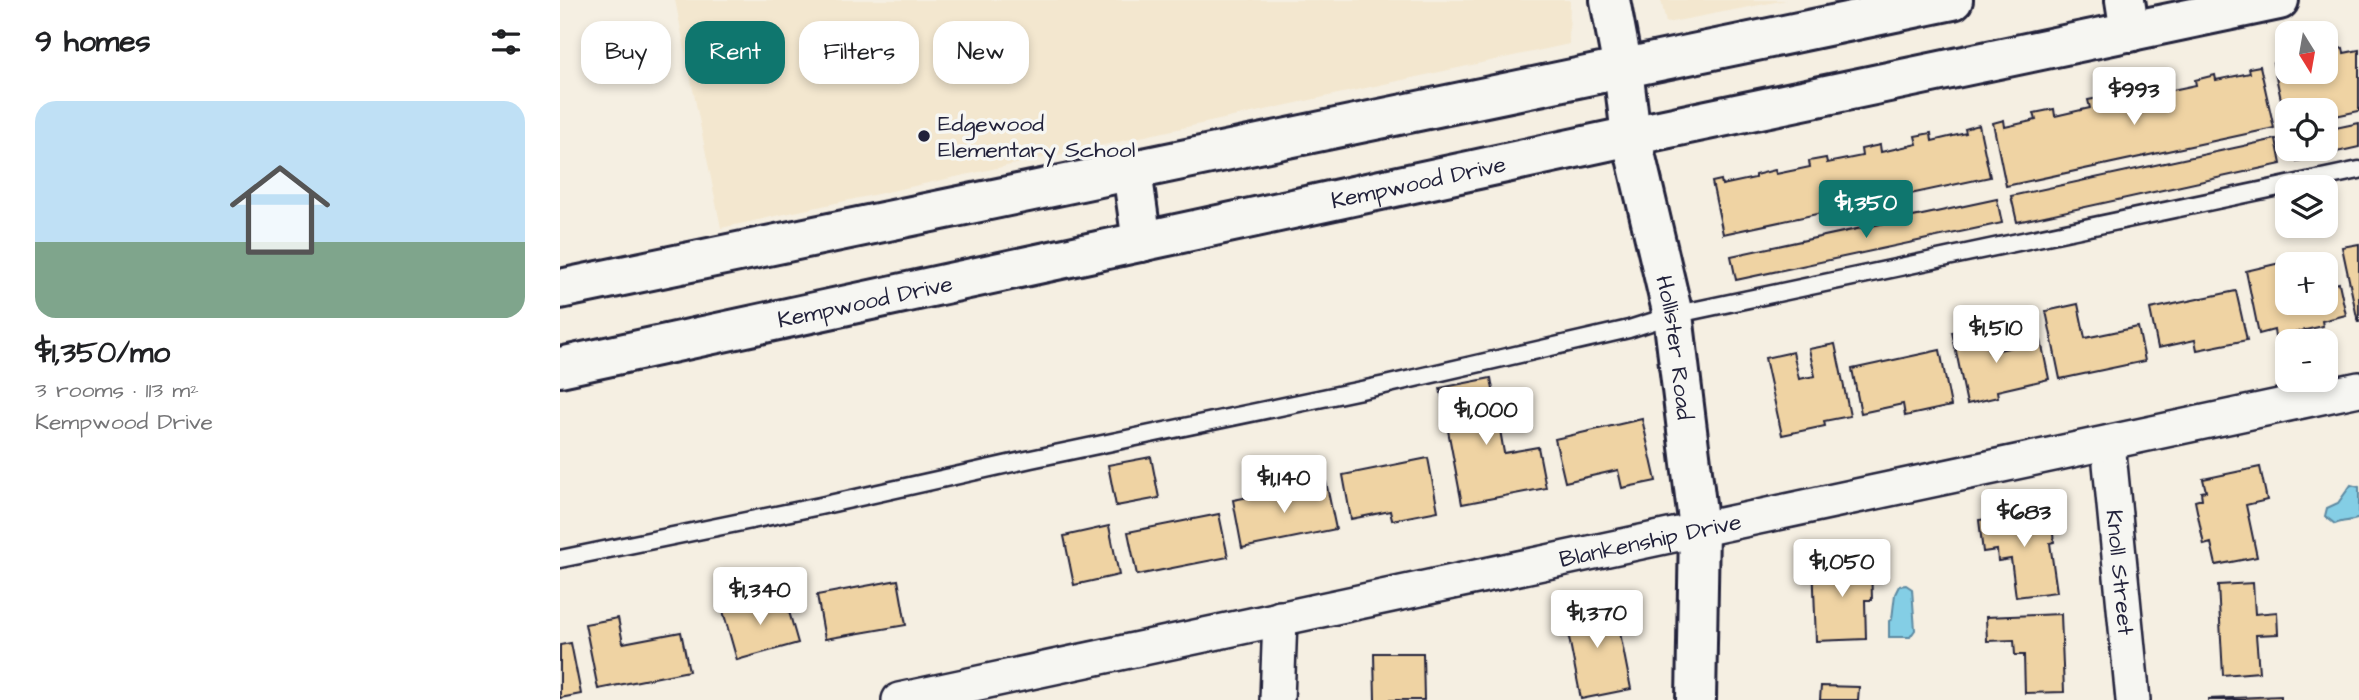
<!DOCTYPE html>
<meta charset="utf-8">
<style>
body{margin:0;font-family:"Architects Daughter",sans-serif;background:#f6f6f6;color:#202124;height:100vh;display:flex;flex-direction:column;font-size:26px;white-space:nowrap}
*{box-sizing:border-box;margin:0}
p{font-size:23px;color:#757577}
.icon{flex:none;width:38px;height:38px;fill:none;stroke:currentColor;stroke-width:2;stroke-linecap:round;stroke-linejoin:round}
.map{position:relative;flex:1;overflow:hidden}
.sheet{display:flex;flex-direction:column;background:#fff;width:560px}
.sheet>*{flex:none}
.banner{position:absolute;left:21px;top:21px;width:665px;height:63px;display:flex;gap:14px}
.needle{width:46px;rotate:169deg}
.fabs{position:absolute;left:1715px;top:21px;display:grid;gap:14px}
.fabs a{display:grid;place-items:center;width:63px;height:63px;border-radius:14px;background:#fff;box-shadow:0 4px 10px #0003;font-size:35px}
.price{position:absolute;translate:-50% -60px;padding:0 16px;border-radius:7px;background:#fff;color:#222;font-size:23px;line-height:46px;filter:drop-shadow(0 2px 4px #0008)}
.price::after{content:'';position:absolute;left:50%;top:42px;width:21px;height:16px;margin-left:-10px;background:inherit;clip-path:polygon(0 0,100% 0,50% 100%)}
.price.active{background:#0f766e;color:#fff}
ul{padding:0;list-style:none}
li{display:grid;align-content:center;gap:14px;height:371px;padding:0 35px}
li span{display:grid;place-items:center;height:217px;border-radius:21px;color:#555}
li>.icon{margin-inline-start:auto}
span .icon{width:126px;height:126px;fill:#fffc;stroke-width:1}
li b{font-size:30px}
h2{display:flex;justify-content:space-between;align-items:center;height:84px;padding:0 35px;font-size:30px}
.chip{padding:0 24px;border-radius:21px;background:#fff;box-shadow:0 4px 10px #0003;font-size:24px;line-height:63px}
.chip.active{background:#0f766e;color:#fff}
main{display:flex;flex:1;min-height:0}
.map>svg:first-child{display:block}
.built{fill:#f3e7cf}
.water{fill:#84cee5;stroke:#5d89a1;stroke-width:2}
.building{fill:#efd3a3;stroke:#22223b;stroke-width:2}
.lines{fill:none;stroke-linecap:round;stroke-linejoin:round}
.lane-casing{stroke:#22223b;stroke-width:21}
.street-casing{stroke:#22223b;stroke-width:38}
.secondary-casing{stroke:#22223b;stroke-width:44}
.lane{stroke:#f6f6f2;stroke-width:16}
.street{stroke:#f6f6f2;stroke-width:33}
.secondary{stroke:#f6f6f2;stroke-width:38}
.poi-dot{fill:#22223b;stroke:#f6f6f2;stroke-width:2.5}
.labels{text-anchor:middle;stroke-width:7;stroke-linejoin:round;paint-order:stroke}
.poi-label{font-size:23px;fill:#22223b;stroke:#f6f6f2;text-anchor:start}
.street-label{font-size:23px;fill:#22223b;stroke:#f6f6f2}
</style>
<main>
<section class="sheet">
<h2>9 homes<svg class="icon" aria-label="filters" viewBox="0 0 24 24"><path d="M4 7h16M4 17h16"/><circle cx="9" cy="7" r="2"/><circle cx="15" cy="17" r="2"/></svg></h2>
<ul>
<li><span style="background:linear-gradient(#bfe0f5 65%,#7fa58c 0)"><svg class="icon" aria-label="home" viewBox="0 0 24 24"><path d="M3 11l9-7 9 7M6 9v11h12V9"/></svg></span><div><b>$1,350/mo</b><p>3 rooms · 113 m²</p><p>Kempwood Drive</p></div></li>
</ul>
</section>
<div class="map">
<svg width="1799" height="700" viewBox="0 0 1799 700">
<rect width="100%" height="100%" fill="#f5efe2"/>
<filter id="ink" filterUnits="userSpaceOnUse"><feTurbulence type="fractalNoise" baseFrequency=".0143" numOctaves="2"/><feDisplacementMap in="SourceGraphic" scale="14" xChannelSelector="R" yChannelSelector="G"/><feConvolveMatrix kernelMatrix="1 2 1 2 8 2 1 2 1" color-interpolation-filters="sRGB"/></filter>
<g filter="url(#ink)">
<path class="built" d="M 115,0 L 1010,0 L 1009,44 L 161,228 Z
M 1101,0 L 1226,0 L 1106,23 Z"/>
<path class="water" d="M 1791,485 L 1799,487 L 1799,518 C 1791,522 1784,520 1775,524 L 1765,516 L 1767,508 L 1778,503 Z
M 1346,585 L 1352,589 L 1355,630 L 1350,637 L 1329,637 L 1329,621 L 1332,619 L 1335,594 L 1339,586 Z"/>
<path class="building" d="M 1783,48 L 1784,53 L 1799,50 L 1799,111 L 1766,118 L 1766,110 L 1727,110 L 1727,127 L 1713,63 L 1724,61 L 1727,72 L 1766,72 L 1766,52 Z
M 1700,66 L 1714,128 L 1446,186 L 1433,123 L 1444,120 L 1445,127 L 1476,120 L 1474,113 L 1494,109 L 1495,116 L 1530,108 L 1528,100 L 1549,96 L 1550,104 L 1583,96 L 1582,89 L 1601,85 L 1603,92 L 1636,85 L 1635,80 L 1655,75 L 1656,80 L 1690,73 L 1689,68 Z
M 1799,123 L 1799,147 L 1737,161 L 1734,149 L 1766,149 L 1766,130 Z
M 1419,125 L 1430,177 L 1163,234 L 1152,182 L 1161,180 L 1162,185 L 1195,178 L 1195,175 L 1215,170 L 1216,174 L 1250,167 L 1249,161 L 1266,158 L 1267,163 L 1302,156 L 1301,149 L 1320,145 L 1321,152 L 1357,144 L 1355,136 L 1371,133 L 1372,141 L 1406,133 L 1405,129 Z
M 1716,139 L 1721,164 L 1457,222 L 1451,196 Z
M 1437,199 L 1442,223 L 1176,280 L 1171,256 Z
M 1799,244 L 1799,322 L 1798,322 L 1782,247 Z
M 1720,263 L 1727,303 L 1766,303 L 1766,286 L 1779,283 L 1786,315 L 1762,321 L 1763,326 L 1715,337 L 1714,330 L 1699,334 L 1686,271 Z
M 1676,291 L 1687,340 L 1637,350 L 1635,340 L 1598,348 L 1590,309 Z
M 1518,304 L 1525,338 L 1578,327 L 1585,361 L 1500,379 L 1486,311 Z
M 1423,326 L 1429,352 L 1481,341 L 1489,379 L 1437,391 L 1438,397 L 1407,404 L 1392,332 Z
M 1275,344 L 1290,416 L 1264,421 L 1265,426 L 1222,435 L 1205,358 L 1233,352 L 1239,379 L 1255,376 L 1249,349 Z
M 1380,350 L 1391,406 L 1345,416 L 1343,404 L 1301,413 L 1292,369 Z
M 931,378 L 944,453 L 978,447 L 986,488 L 902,504 L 880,388 Z
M 1082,419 L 1096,481 L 1062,488 L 1058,470 L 1005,482 L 995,439 Z
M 591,457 L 599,498 L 556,506 L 548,465 Z
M 868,458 L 878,511 L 832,520 L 830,511 L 791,519 L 783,475 Z
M 1700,467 L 1707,500 L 1686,505 L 1697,557 L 1656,565 L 1651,543 L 1644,545 L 1635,501 L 1642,499 L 1641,492 L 1646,491 L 1643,479 Z
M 766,482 L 776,529 L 682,548 L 673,500 Z
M 1490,510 L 1494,542 L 1490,543 L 1497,592 L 1456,597 L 1451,559 L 1438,561 L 1437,550 L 1423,552 L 1419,520 Z
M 659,514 L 668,557 L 577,575 L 568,532 Z
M 549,526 L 559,575 L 514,585 L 504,536 Z
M 1311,560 L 1312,600 L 1305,600 L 1306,639 L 1256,641 L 1253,562 Z
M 338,580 L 346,625 L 265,639 L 257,595 Z
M 1693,583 L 1695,614 L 1717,612 L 1718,634 L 1696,635 L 1699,672 L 1663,675 L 1658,585 Z
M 224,594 L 238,643 L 177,660 L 163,611 Z
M 1054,602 L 1071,689 L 1021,699 L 1004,612 Z
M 1501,614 L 1504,692 L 1465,693 L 1464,655 L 1455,655 L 1454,640 L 1427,641 L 1426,617 Z
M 58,618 L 63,643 L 121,632 L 129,671 L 38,689 L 25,624 Z
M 11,643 L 21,694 L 0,698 L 0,645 Z
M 814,653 L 863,653 L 864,700 L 815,700 Z
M 1261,686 L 1299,687 L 1298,700 L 1260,700 Z
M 1721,696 L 1721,700 L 1649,700 L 1649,699 Z"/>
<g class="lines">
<g class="lane-casing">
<path id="lane" d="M 0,559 L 260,506 L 471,459 L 825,385 L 1069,329 L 1113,315 L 1799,170"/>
</g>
<g class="street-casing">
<g id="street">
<path id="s1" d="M 1548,443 L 1573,700"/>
<path id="s2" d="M 339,700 L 1799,389"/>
<path d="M 717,700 L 720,618"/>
</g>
</g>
<g class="secondary-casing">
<g id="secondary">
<path id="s3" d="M 1050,0 L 1063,69 L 1071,136 L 1113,315 L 1139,529 L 1136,700"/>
<path d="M 1565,0 L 1570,32"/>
<path d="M 572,171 L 582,242"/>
<path d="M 0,289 L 1393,0"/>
<path id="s4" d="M 0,367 L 1071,136 L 1719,0"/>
</g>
</g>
<use href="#lane" class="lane"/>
<use href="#street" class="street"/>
<use href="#secondary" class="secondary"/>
</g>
</g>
<circle class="poi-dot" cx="364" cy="136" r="7"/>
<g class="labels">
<g class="poi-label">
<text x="378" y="131">Edgewood<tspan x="378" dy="26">Elementary School</tspan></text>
</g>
<g class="street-label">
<text dy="8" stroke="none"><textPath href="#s4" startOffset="878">Kempwood Drive</textPath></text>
<text dy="8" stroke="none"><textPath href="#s4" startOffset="312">Kempwood Drive</textPath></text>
<text dy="8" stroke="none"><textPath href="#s3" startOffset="354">Hollister Road</textPath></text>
<text dy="8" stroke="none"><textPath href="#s2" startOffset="768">Blankenship Drive</textPath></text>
<text dy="8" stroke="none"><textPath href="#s1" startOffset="130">Knoll Street</textPath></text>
</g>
</g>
</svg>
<div class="fabs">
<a><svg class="needle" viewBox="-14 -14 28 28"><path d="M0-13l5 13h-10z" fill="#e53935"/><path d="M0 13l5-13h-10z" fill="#757577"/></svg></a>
<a><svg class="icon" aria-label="locate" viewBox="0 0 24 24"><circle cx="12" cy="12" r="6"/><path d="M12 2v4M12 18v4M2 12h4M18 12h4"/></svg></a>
<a><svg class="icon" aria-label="layers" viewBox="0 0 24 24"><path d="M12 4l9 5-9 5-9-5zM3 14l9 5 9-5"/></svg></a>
<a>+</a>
<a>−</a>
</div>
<b class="price" style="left:1574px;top:127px">$993</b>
<b class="price active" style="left:1306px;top:240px">$1,350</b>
<b class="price" style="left:1436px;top:365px">$1,510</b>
<b class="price" style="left:926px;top:447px">$1,000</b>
<b class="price" style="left:724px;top:515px">$1,140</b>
<b class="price" style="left:1464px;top:549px">$683</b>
<b class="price" style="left:1282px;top:599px">$1,050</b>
<b class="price" style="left:200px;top:627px">$1,340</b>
<b class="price" style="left:1037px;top:650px">$1,370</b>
<div class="banner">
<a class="chip">Buy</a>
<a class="chip active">Rent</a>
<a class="chip">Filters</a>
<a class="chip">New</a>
</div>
</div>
</main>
